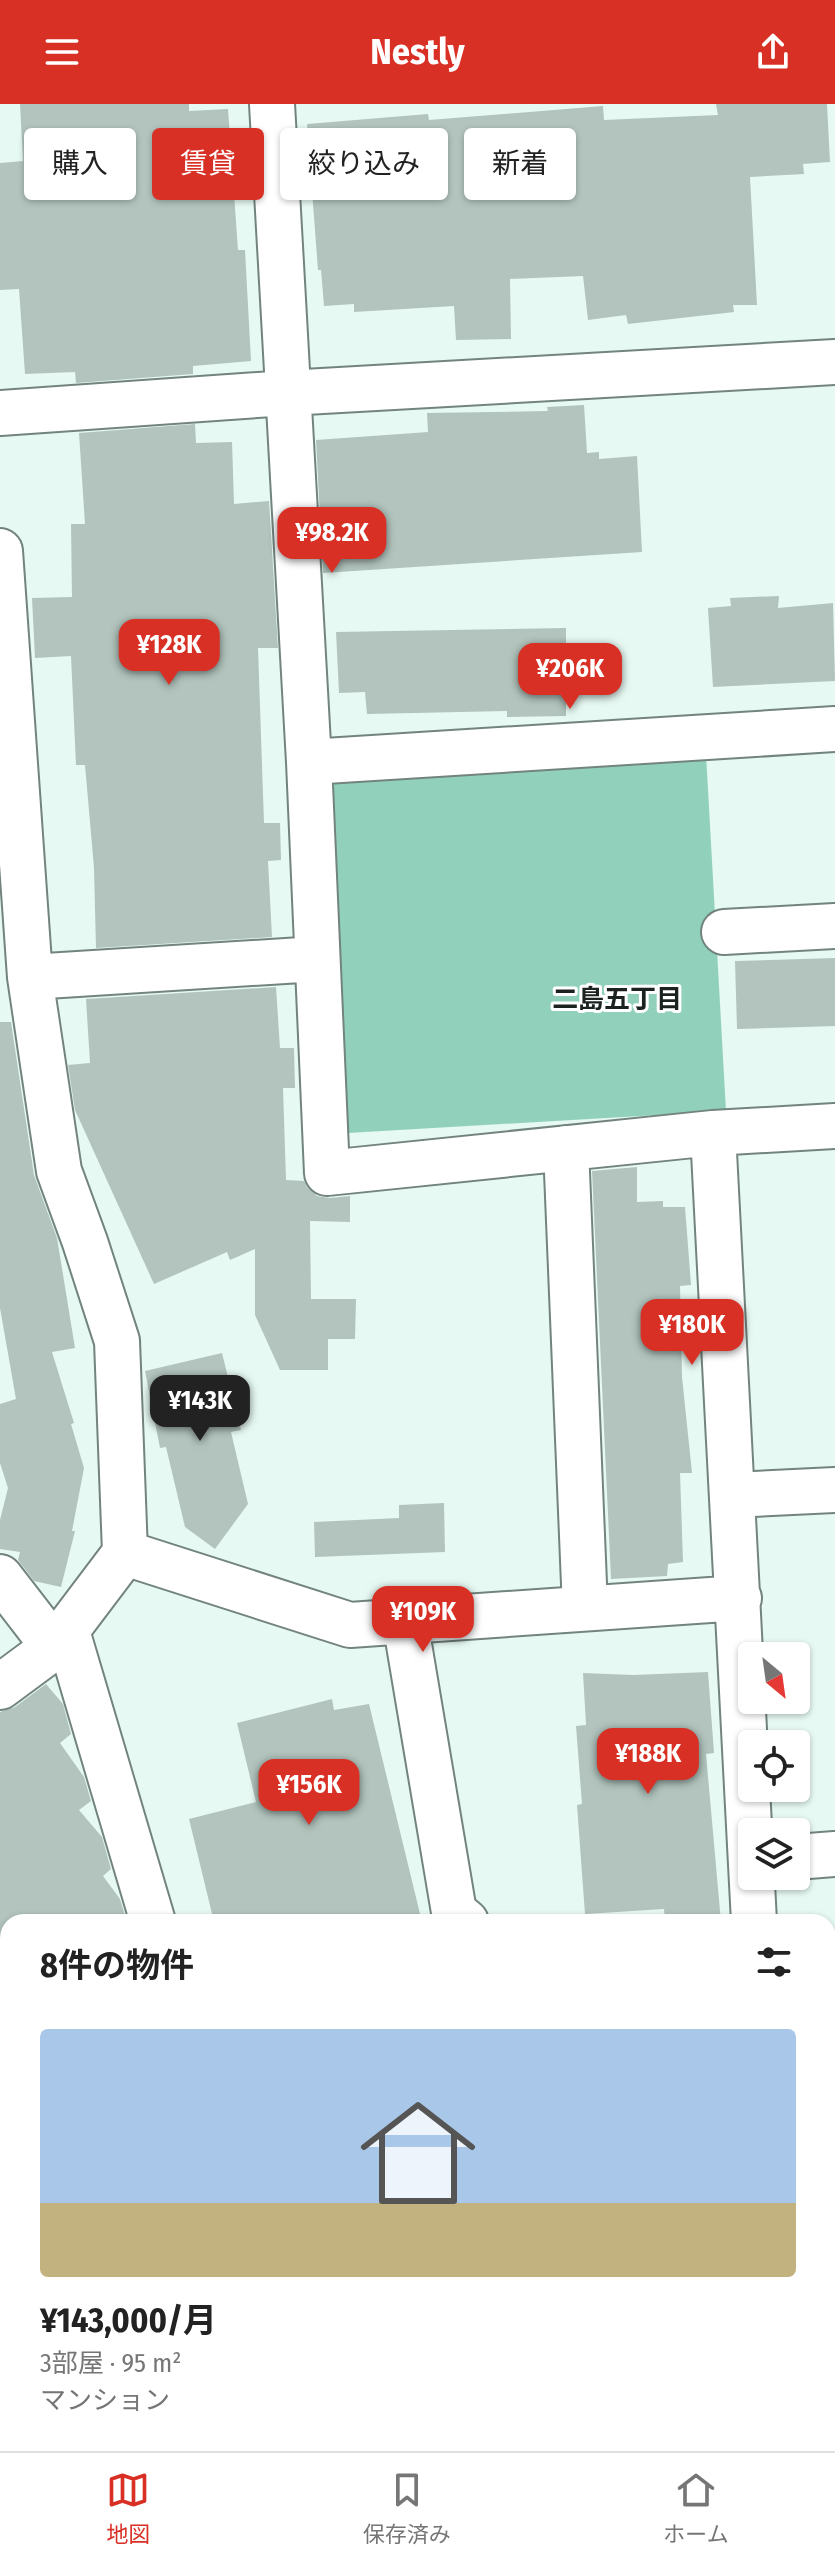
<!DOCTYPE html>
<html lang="ja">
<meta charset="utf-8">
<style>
body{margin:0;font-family:"Fira Sans Condensed","Noto Sans JP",sans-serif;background:#f2f2f2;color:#222;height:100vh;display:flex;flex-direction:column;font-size:30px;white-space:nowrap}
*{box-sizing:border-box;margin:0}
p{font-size:26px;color:#767676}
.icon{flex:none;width:44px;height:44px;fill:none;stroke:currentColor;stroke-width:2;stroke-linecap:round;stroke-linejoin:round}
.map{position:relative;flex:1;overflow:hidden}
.side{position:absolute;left:0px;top:1810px;width:836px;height:538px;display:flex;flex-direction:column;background:#fff;border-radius:24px 24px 0 0;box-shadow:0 2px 6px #0004}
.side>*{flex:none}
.top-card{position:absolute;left:24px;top:24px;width:788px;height:72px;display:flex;gap:16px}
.needle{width:52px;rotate:151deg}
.controls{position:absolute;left:738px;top:1538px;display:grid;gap:16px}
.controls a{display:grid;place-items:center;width:72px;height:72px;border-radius:8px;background:#fff;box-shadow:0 2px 6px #0004;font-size:40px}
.price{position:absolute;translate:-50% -68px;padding:0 18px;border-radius:16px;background:#d93025;color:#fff;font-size:26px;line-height:52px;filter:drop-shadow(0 2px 4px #0008)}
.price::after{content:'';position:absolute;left:50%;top:48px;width:24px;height:18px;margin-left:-12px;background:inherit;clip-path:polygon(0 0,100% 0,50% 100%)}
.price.current{background:#222;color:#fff}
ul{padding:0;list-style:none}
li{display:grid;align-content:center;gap:16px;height:424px;padding:0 40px}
li span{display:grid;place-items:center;height:248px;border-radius:8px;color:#555}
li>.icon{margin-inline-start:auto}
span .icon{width:144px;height:144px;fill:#fffc;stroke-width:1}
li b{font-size:34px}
h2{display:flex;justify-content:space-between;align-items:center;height:96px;padding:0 40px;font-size:34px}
.pill{padding:0 28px;border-radius:8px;background:#fff;box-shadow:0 2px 6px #0004;font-size:28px;line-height:72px}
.pill.current{background:#d93025;color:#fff}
header{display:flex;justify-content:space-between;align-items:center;height:104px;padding:0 40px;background:#d93025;color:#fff;font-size:36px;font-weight:700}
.tab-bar{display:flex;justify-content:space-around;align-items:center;height:112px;border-top:2px solid #e0e0e0;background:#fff;font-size:22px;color:#767676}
.tab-bar a{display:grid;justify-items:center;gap:4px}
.tab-bar .current{color:#d93025}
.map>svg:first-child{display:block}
.green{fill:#91d1bb}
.building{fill:#b2c4bd}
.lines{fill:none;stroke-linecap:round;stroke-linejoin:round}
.minor-casing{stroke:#72847d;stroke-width:48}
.major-casing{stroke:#d6d7d7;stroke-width:48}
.minor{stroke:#fff;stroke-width:44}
.major{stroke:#8adfc8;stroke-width:44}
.labels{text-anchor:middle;stroke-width:6;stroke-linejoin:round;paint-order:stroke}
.neighbourhood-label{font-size:26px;font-weight:bold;fill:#1b221f;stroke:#fff}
</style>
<header><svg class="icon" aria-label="menu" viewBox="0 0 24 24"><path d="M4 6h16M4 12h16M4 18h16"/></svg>Nestly<svg class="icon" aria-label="share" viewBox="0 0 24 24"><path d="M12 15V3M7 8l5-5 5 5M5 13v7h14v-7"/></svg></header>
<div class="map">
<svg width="835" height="2347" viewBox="0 0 835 2347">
<rect width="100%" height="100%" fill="#e6f9f2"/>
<path class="green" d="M 706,650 L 726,1007 L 348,1029 L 328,674 Z"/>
<path class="building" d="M 20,0 L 189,0 L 189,7 L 228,5 L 238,146 L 245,146 L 251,257 L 193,262 L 193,270 L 76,279 L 75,268 L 25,270 L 19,185 L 0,186 L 0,59 L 23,57 Z
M 716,0 L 827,0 L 830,58 L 803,60 L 804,70 L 750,73 L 757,201 L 733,201 L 734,208 L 628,220 L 626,211 L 588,216 L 583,172 L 510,175 L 511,235 L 456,236 L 454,202 L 354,208 L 354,200 L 324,202 L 321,166 L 318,166 L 307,20 L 428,10 L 429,16 L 603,2 L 604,16 L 718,11 Z
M 584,301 L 587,349 L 599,348 L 599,355 L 637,352 L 642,448 L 323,469 L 316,336 L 428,328 L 427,309 L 548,307 L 547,303 Z
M 195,320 L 196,339 L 232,338 L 234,400 L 269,397 L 278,544 L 258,544 L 264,719 L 280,719 L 281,756 L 268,757 L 272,833 L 96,844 L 94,764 L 85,661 L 76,661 L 71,552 L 35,554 L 32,494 L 72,493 L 71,420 L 85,420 L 79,329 Z
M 779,492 L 778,504 L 833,499 L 835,577 L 713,583 L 708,504 L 731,502 L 730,494 Z
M 566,524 L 566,612 L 507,613 L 507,607 L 367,610 L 365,588 L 339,589 L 336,528 Z
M 835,854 L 835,922 L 737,925 L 735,857 Z
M 276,883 L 280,944 L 294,944 L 295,984 L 283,984 L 286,1076 L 304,1077 L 307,1083 L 317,1092 L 330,1094 L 350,1092 L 350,1118 L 310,1117 L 311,1195 L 356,1195 L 355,1235 L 328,1235 L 328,1266 L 280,1266 L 255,1211 L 255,1145 L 230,1156 L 227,1148 L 154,1180 L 75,1006 L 68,961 L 90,959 L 86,895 Z
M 0,918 L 11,918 L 34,1071 L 57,1134 L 75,1244 L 52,1248 L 74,1319 L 71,1320 L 84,1364 L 72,1427 L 75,1427 L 61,1483 L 34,1477 L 18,1456 L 20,1448 L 0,1445 L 0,1416 L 8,1384 L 0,1359 L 0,1300 L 16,1295 L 0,1204 Z
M 637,1063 L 637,1098 L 663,1097 L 663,1103 L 685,1103 L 691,1181 L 680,1182 L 682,1273 L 692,1369 L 680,1369 L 683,1458 L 668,1460 L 667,1472 L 611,1475 L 592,1067 Z
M 222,1249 L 241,1326 L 231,1328 L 248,1400 L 215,1445 L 185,1423 L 166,1343 L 160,1344 L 145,1267 Z
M 444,1399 L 445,1448 L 315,1453 L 314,1418 L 399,1414 L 399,1401 Z
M 708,1568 L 714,1649 L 706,1650 L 721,1818 L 665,1818 L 664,1805 L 585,1810 L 577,1701 L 582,1700 L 576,1622 L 586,1621 L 583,1569 L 633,1571 Z
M 46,1580 L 63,1600 L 71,1630 L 60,1639 L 84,1673 L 91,1697 L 79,1706 L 102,1733 L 111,1765 L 103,1772 L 120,1795 L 127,1818 L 45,1818 L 42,1813 L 36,1818 L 8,1818 L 8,1844 L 0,1851 L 0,1608 L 15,1603 Z
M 332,1595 L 334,1606 L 369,1600 L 422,1818 L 214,1818 L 189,1715 L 256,1698 L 237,1619 Z"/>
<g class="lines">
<g class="minor-casing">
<path id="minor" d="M 272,0 L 309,658 L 327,1069 L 713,1029 L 835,1022
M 0,309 L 287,289 L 835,258
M 0,447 L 30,873 L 59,1067 L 85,1138 L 117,1237 L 125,1449 L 54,1543 L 0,1583
M 309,658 L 835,625
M 724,828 L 835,822
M 30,873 L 317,855
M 713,1029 L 754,1818
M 566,1044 L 585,1504
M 733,1391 L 835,1386
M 125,1449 L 350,1521 L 739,1494
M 0,1473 L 54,1543
M 405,1517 L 454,1808 L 466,1818
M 67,1527 L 153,1818
M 796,1753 L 835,1750
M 828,1970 L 835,1973
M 0,2282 L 8,2276
M 591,2340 L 626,2347"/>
</g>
<g class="major-casing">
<path id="major" d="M 0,2131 L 8,2144
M 110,2340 L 113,2347"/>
</g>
<use href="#minor" class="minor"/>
<use href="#major" class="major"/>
</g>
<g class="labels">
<g class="neighbourhood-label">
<text x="617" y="904">二島五丁目</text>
</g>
</g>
</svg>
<div class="controls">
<a><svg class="needle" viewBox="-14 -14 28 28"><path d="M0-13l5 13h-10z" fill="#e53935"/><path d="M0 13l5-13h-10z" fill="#767676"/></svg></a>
<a><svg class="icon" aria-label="locate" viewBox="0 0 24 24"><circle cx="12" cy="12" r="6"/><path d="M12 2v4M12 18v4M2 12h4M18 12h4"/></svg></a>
<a><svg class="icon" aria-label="layers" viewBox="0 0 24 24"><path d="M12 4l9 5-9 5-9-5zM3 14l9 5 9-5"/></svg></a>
</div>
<b class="price" style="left:332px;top:471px">¥98.2K</b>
<b class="price" style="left:169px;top:583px">¥128K</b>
<b class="price" style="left:570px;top:607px">¥206K</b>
<b class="price" style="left:692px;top:1263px">¥180K</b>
<b class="price current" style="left:200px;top:1339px">¥143K</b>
<b class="price" style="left:423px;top:1550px">¥109K</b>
<b class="price" style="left:648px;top:1692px">¥188K</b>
<b class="price" style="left:309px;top:1723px">¥156K</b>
<div class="top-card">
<a class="pill">購入</a>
<a class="pill current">賃貸</a>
<a class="pill">絞り込み</a>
<a class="pill">新着</a>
</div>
<section class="side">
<h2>8件の物件<svg class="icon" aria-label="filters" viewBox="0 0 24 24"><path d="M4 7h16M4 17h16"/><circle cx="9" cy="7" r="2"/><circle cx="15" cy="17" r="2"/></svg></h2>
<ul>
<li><span style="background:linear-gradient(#a9c7e8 70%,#c2b280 0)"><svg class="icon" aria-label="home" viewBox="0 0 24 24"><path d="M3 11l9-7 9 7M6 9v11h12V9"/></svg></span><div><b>¥143,000/月</b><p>3部屋 · 95 m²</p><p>マンション</p></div></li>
</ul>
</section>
</div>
<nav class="tab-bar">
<a class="current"><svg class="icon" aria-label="map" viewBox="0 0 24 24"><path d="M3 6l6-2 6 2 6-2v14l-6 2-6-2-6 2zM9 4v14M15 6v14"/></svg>地図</a>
<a><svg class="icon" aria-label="saved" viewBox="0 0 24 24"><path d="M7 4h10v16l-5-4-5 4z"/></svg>保存済み</a>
<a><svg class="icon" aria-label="home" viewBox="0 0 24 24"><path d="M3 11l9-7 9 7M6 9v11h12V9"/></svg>ホーム</a>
</nav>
